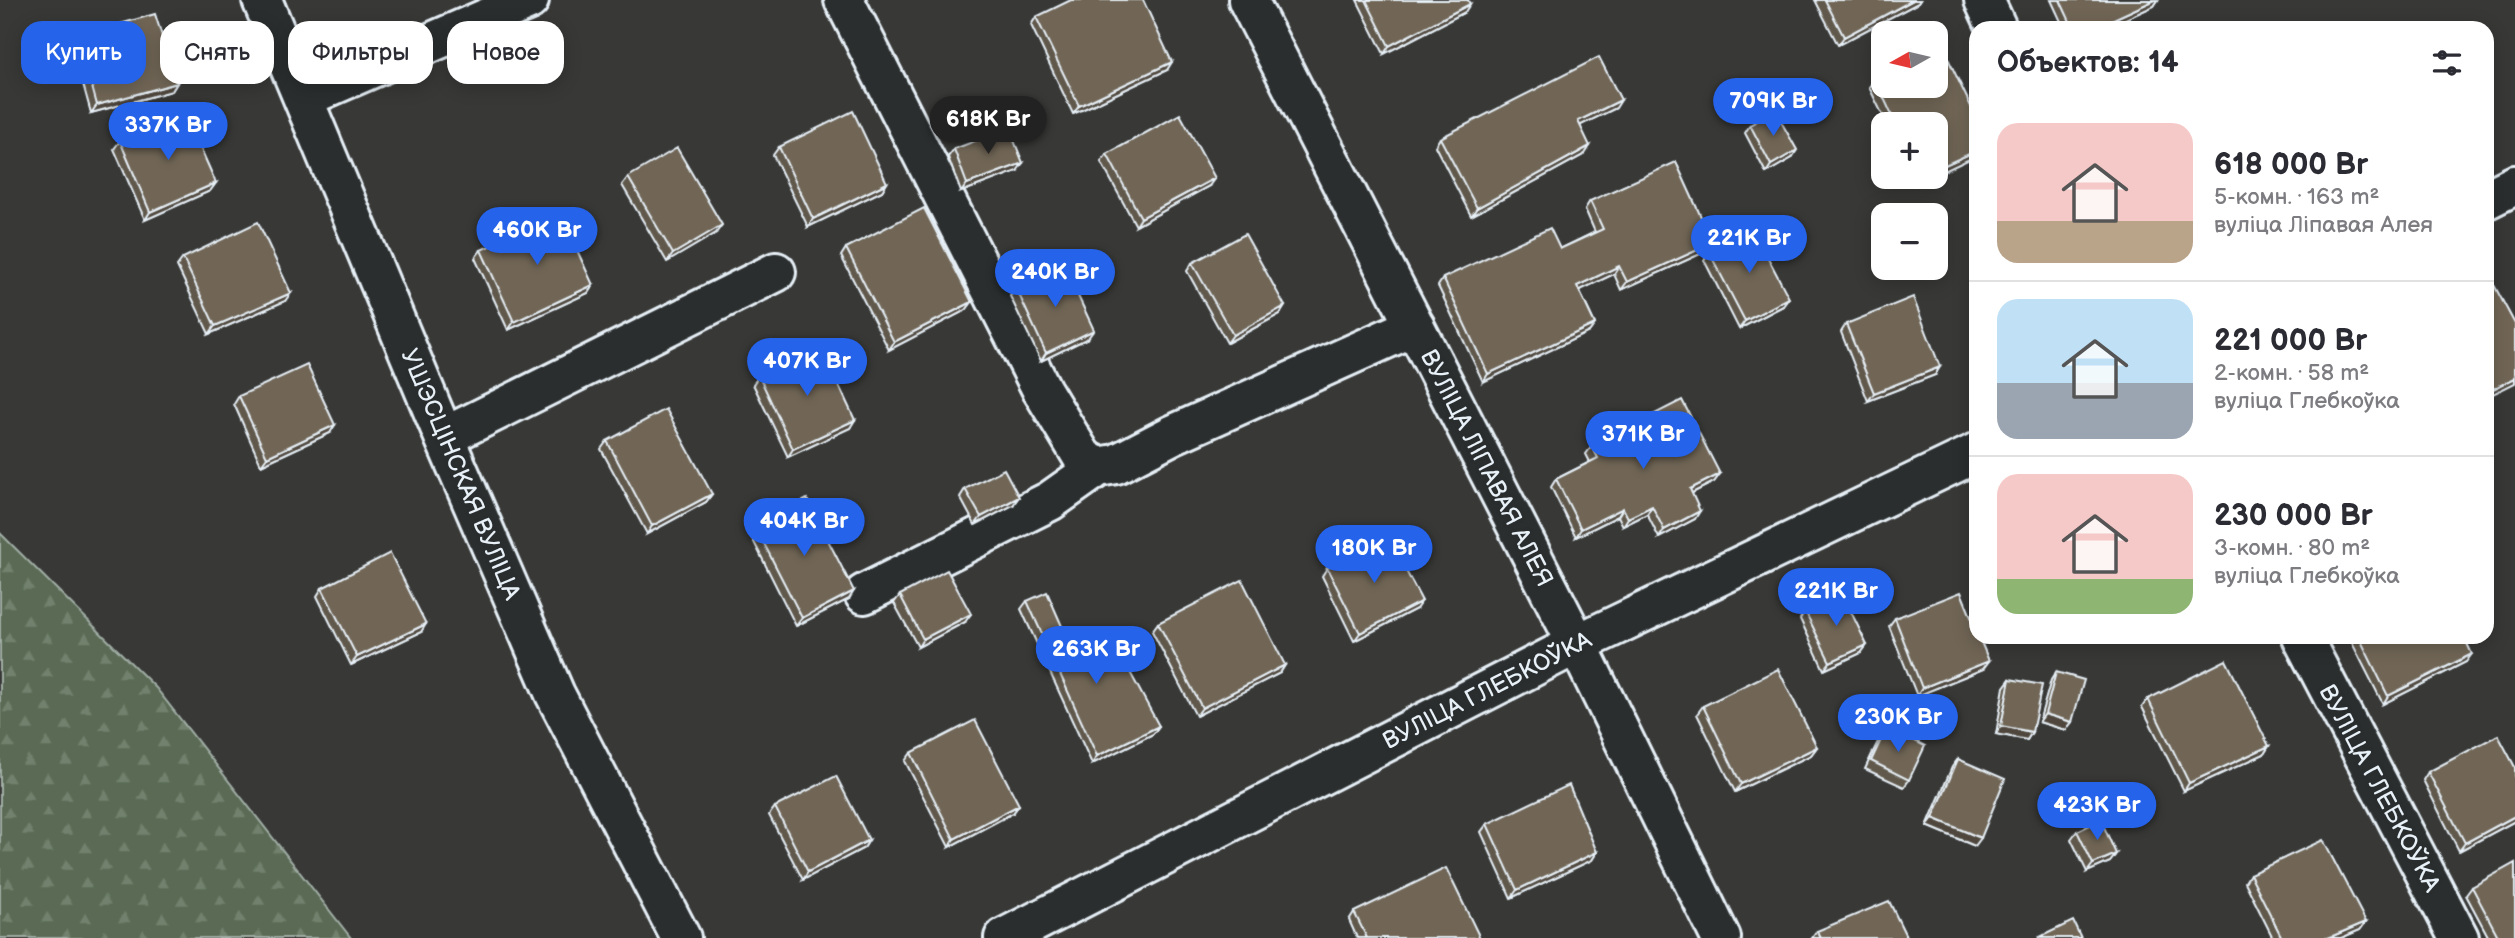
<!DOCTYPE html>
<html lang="ru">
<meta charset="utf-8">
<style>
body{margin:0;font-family:"Balsamiq Sans",sans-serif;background:#f2f2f3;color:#2b2b33;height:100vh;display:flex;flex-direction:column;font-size:26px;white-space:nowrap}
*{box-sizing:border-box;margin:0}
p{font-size:23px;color:#7c7c81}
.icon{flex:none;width:38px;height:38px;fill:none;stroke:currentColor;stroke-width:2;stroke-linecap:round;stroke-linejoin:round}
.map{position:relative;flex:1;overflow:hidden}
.drawer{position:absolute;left:1969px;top:21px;width:525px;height:623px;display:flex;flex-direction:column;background:#fff;border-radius:21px;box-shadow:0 4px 18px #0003}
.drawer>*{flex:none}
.guide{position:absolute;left:21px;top:21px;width:665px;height:63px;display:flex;gap:14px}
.needle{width:46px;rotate:262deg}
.fabs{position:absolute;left:1871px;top:21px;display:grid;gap:14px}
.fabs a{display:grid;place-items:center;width:77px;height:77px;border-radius:14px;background:#fff;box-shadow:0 4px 18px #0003;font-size:35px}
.price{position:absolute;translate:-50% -60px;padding:0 16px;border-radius:24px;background:#2563eb;color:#fff;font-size:23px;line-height:46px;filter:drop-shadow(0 2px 4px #0008)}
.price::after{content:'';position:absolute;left:50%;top:42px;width:21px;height:16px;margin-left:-10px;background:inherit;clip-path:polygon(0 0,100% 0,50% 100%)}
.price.on{background:#222;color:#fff}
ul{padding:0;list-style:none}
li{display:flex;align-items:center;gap:21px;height:175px;padding:0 28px}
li+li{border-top:2px solid #e1e1e2}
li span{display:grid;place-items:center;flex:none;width:196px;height:140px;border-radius:21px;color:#555}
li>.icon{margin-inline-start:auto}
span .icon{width:84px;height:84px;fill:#fffc;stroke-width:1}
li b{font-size:30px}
h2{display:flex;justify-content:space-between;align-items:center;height:84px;padding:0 28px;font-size:30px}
.tag{padding:0 24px;border-radius:21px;background:#fff;box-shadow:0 4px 18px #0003;font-size:24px;line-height:63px}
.tag.on{background:#2563eb;color:#fff}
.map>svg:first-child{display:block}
.forest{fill:url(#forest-firs);stroke:#a1aea6;stroke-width:2}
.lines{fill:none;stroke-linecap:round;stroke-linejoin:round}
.minor-casing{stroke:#e8f1f8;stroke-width:44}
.minor{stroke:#2a2d2e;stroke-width:38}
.wall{fill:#61584b;stroke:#e8f1f8;stroke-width:2}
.shaded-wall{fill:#4f473d;stroke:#e8f1f8;stroke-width:2}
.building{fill:#716657;stroke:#e8f1f8;stroke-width:2}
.labels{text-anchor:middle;stroke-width:7;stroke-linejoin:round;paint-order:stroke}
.street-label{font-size:24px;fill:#e8f1f8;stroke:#2a2d2e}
</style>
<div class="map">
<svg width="2515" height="938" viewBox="0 0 2515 938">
<defs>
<pattern id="forest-firs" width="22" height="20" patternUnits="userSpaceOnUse" patternTransform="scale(1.75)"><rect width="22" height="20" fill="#5a6b54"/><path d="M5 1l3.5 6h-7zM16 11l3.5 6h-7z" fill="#72816d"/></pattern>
</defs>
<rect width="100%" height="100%" fill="#383836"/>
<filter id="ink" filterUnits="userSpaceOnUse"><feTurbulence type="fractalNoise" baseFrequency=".0143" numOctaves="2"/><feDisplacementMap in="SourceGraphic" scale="14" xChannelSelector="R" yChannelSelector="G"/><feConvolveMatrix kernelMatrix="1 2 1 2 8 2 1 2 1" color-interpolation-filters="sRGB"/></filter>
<g filter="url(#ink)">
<path class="forest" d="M 0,533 L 156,688 L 351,938 L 0,938 Z"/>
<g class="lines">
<g class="minor-casing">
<path id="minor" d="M 262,0 L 444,437 L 555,694 L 681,938
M 844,0 L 1042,390 L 1083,458 L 1098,467 L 1116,464 L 1172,435 L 1415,326
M 1248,0 L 1577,644 L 1721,938
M 1984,0 L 1997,28
M 303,98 L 529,0
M 2487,199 L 2515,185
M 444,437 L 776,272
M 864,594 L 1050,501 L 1098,467
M 2302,637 L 2459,938
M 1004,938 L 1577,644 L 1976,453"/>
</g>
<use href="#minor" class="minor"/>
</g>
<path class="wall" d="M 1357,0 L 1468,0 L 1465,12 L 1384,54 Z
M 1815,0 L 1920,0 L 1918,3 L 1838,45 Z
M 2051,0 L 2158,0 L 2154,6 L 2106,28 L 2064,28 Z
M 1036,17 L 1167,70 L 1073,114 L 1031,25 Z
M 78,36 L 177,83 L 172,91 L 91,113 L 72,44 Z
M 1875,79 L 1936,124 L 1887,124 L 1869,87 Z
M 1616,108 L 1580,125 L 1585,154 L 1471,216 L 1435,146 L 1440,138 Z
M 1750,125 L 1792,158 L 1766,173 L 1745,133 Z
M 120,141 L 216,183 L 210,191 L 145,220 L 114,149 Z
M 779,147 L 887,183 L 882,191 L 808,227 L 773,155 Z
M 954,149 L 1017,171 L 961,192 L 948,157 Z
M 1107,154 L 1209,186 L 1136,226 L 1101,162 Z
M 628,177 L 716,233 L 667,262 L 622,185 Z
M 1912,177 L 1931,177 L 1916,184 Z
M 1590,201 L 1713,243 L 1707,251 L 1621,290 L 1614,274 L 1579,290 L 1595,324 L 1589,332 L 1483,382 L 1438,286 L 1443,278 L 1560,249 L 1595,232 L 1585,209 Z
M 846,248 L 972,302 L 966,310 L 889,350 L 841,256 Z
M 481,250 L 593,285 L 588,293 L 508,330 L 475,258 Z
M 1709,252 L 1783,306 L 1739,329 L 1704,260 Z
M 183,258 L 285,301 L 209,334 L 177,266 Z
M 1192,263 L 1285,306 L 1280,314 L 1227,343 L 1187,271 Z
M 1016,288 L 1088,338 L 1041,361 L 1010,296 Z
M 1846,324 L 1935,375 L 1868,401 L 1841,332 Z
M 759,376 L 850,428 L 788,457 L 753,384 Z
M 239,396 L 330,433 L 261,465 L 234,404 Z
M 607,441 L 712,494 L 706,502 L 647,534 L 601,449 Z
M 1592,446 L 1720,474 L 1714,482 L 1692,493 L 1695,519 L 1659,538 L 1647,514 L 1623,526 L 1618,516 L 1576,537 L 1551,487 L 1556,479 L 1590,462 L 1586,454 Z
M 965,489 L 1013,505 L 975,525 L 960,497 Z
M 755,526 L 849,599 L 796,626 L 750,534 Z
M 1327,568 L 1416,609 L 1354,641 L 1322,576 Z
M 322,588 L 421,632 L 351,665 L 317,596 Z
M 900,595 L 965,622 L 918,647 L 894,603 Z
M 1027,601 L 1079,665 L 1159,726 L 1153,734 L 1092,764 L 1021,609 Z
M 1805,611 L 1867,645 L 1861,653 L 1824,670 L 1800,619 Z
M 1895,618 L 1983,669 L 1917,696 L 1889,626 Z
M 1158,623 L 1285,665 L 1280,673 L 1196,716 L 1152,631 Z
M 2349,637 L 2464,637 L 2466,662 L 2383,704 Z
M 2056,672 L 2066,730 L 2039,722 L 2051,680 Z
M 2010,679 L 2032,732 L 2027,740 L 1996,734 L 2004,687 Z
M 2148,699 L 2269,746 L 2264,754 L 2184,791 L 2142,707 Z
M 1703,706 L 1817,747 L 1811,755 L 1735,792 L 1697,714 Z
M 1887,727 L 1909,780 L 1904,787 L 1865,769 L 1881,735 Z
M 911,753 L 1019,805 L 1013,813 L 949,847 L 905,761 Z
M 1958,759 L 1975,846 L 1927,826 L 1952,767 Z
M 2428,772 L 2515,821 L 2459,851 L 2423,780 Z
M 775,807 L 869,840 L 864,848 L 803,880 L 769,815 Z
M 1487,824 L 1597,852 L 1592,860 L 1511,898 L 1481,832 Z
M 2077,831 L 2116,854 L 2110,862 L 2087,872 L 2071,839 Z
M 2250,874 L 2366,922 L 2360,930 L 2341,938 L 2273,938 L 2245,882 Z
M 2472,887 L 2515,938 L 2489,938 L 2466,895 Z
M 1354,912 L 1480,938 L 1357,938 L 1349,920 Z
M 1817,931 L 1907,938 L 1812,938 Z"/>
<path class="shaded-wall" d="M 1913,0 L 1920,0 L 1918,3 L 1838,45 L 1844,37 Z
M 2155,0 L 2158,0 L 2154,6 L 2106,28 L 2094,28 Z
M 1470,4 L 1465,12 L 1384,54 L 1389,46 Z
M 1172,62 L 1167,70 L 1073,114 L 1079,106 Z
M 177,83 L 172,91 L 91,113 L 97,105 Z
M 1621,100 L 1616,108 L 1573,129 L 1578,121 Z
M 1590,146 L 1585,154 L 1471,216 L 1477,208 Z
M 1797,150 L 1792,158 L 1766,173 L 1771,165 Z
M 1976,151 L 1976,156 L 1936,175 L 1936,169 Z
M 1023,163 L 1017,171 L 961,192 L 967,184 Z
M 1921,177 L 1931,177 L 1916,184 Z
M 1215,178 L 1209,186 L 1136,226 L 1141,218 Z
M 216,183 L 210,191 L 145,220 L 150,212 Z
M 887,183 L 882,191 L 808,227 L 813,219 Z
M 722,225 L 716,233 L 667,262 L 673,254 Z
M 1713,243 L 1707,251 L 1621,290 L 1627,282 Z
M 1619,266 L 1614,274 L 1572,294 L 1577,286 Z
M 593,285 L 588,293 L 508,330 L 514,322 Z
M 291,293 L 285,301 L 209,334 L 215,326 Z
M 1789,298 L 1783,306 L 1739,329 L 1745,321 Z
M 972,302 L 966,310 L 889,350 L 894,342 Z
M 1285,306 L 1280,314 L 1227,343 L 1233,335 Z
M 1595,324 L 1589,332 L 1483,382 L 1488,374 Z
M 1094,330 L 1088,338 L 1041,361 L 1046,353 Z
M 1940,367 L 1935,375 L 1868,401 L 1874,393 Z
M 2515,378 L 2515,383 L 2487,397 L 2487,392 Z
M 855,420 L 850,428 L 788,457 L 793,449 Z
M 335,425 L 330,433 L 261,465 L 267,457 Z
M 1720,474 L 1714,482 L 1684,497 L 1690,489 Z
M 712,494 L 706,502 L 647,534 L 652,526 Z
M 1019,497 L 1013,505 L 975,525 L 981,517 Z
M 1652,506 L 1647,514 L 1623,526 L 1628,518 Z
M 1623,508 L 1618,516 L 1576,537 L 1581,529 Z
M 1700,511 L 1695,519 L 1659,538 L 1664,530 Z
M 854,591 L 849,599 L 796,626 L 802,618 Z
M 1422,601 L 1416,609 L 1354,641 L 1360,633 Z
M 971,614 L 965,622 L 918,647 L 923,639 Z
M 426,624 L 421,632 L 351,665 L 357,657 Z
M 1867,645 L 1861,653 L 1824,670 L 1830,662 Z
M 2472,654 L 2466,662 L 2383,704 L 2388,696 Z
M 1989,661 L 1983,669 L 1917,696 L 1922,688 Z
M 1285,665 L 1280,673 L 1196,716 L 1202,708 Z
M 2045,714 L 2072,722 L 2066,730 L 2039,722 Z
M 1159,726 L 1153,734 L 1092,764 L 1097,756 Z
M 2001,726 L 2032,732 L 2027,740 L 1996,734 Z
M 2269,746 L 2264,754 L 2184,791 L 2189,783 Z
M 1817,747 L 1811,755 L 1735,792 L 1741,784 Z
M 1019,805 L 1013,813 L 949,847 L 954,839 Z
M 2515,816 L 2515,821 L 2459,851 L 2465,843 Z
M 1933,818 L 1981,838 L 1975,846 L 1927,826 Z
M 869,840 L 864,848 L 803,880 L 808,872 Z
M 1597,852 L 1592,860 L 1511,898 L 1517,890 Z
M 2116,854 L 2110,862 L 2087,872 L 2093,864 Z
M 2366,922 L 2360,930 L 2341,938 L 2328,938 Z"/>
<path class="building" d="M 1071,0 L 1143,0 L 1172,62 L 1079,106 L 1036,17 Z
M 1366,0 L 1468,0 L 1470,4 L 1389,46 Z
M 1825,0 L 1913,0 L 1844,37 Z
M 2060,0 L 2155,0 L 2094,28 L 2073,28 Z
M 155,14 L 177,83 L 97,105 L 78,36 Z
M 1943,48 L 1976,117 L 1976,151 L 1936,169 L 1936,124 L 1896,124 L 1875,79 L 1883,75 L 1883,86 L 1936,86 L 1936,52 Z
M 1599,57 L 1621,100 L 1578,121 L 1590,146 L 1477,208 L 1440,138 Z
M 853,111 L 887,183 L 813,219 L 779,147 Z
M 1775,111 L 1797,150 L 1771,165 L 1750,125 Z
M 185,113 L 216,183 L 150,212 L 120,141 Z
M 1180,114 L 1215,178 L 1141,218 L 1107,154 Z
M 1009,128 L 1023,163 L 967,184 L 954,149 Z
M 677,148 L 722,225 L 673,254 L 628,177 Z
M 1676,162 L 1713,243 L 1627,282 L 1619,266 L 1577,286 L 1595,324 L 1488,374 L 1443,278 L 1550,228 L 1560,249 L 1603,229 L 1590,201 Z
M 924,208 L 972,302 L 894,342 L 846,248 Z
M 560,213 L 593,285 L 514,322 L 481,250 Z
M 258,222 L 291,293 L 215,326 L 183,258 Z
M 1753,229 L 1789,298 L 1745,321 L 1709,252 Z
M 1245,234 L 1285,306 L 1233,335 L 1192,263 Z
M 1064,266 L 1094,330 L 1046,353 L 1016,288 Z
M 2494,285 L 2515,324 L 2515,378 L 2487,392 L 2487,288 Z
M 1913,297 L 1940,367 L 1874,393 L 1846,324 Z
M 821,347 L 855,420 L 793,449 L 759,376 Z
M 307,365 L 335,425 L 267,457 L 239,396 Z
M 1682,400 L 1720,474 L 1690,489 L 1700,511 L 1664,530 L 1652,506 L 1628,518 L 1623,508 L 1581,529 L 1556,479 L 1598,458 L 1592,446 Z
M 666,409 L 712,494 L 652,526 L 607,441 Z
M 1004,469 L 1019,497 L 981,517 L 965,489 Z
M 807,499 L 854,591 L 802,618 L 755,526 Z
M 1388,537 L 1422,601 L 1360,633 L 1327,568 Z
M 390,553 L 426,624 L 357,657 L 322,588 Z
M 947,570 L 971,614 L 923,639 L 900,595 Z
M 1242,580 L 1285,665 L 1202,708 L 1158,623 Z
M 1047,592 L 1079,665 L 1117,648 L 1159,726 L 1097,756 L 1027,601 Z
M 1961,592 L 1976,629 L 1976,637 L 1979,637 L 1989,661 L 1922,688 L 1895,618 Z
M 1842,593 L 1867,645 L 1830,662 L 1805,611 Z
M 2359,637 L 2464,637 L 2472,654 L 2388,696 Z
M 2226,660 L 2269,746 L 2189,783 L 2148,699 Z
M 1778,669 L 1817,747 L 1741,784 L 1703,706 Z
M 2056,672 L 2084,680 L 2072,722 L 2045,714 Z
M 2010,679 L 2042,685 L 2032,732 L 2001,726 Z
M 975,720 L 1019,805 L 954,839 L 911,753 Z
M 1887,727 L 1925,746 L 1909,780 L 1871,761 Z
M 2498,735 L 2515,767 L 2515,816 L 2465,843 L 2428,772 Z
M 1958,759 L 2005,779 L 1981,838 L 1933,818 Z
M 836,776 L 869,840 L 808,872 L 775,807 Z
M 1569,785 L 1597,852 L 1517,890 L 1487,824 Z
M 2101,820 L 2116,854 L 2093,864 L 2077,831 Z
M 2323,840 L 2366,922 L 2328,938 L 2282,938 L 2250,874 Z
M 2515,863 L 2515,938 L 2499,938 L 2472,887 Z
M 1446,868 L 1480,938 L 1367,938 L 1354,912 Z
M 1889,901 L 1907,938 L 1821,938 L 1817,931 Z
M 2073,921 L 2081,938 L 2038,938 Z"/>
</g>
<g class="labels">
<g class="street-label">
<text transform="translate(1487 468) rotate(63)" y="8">ВУЛІЦА ЛІПАВАЯ АЛЕЯ</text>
<text transform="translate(461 474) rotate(67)" y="8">УШЭСЦІНСКАЯ ВУЛІЦА</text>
<text transform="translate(1487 690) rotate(-27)" y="8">ВУЛІЦА ГЛЕБКОЎКА</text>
<text transform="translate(2380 788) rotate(62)" y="8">ВУЛІЦА ГЛЕБКОЎКА</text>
</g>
</g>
</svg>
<div class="fabs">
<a><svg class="needle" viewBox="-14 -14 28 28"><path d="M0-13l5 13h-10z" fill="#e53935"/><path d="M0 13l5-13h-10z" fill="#7c7c81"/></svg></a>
<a>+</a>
<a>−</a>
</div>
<b class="price" style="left:1773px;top:138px">709K Br</b>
<b class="price on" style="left:988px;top:156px">618K Br</b>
<b class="price" style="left:168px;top:162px">337K Br</b>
<b class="price" style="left:537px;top:267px">460K Br</b>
<b class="price" style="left:1749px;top:275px">221K Br</b>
<b class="price" style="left:1055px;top:309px">240K Br</b>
<b class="price" style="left:807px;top:398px">407K Br</b>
<b class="price" style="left:1643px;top:471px">371K Br</b>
<b class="price" style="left:804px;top:558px">404K Br</b>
<b class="price" style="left:1374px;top:585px">180K Br</b>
<b class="price" style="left:1836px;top:628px">221K Br</b>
<b class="price" style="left:1096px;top:686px">263K Br</b>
<b class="price" style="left:1898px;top:754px">230K Br</b>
<b class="price" style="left:2097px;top:842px">423K Br</b>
<div class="guide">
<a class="tag on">Купить</a>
<a class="tag">Снять</a>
<a class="tag">Фильтры</a>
<a class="tag">Новое</a>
</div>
<section class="drawer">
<h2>Объектов: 14<svg class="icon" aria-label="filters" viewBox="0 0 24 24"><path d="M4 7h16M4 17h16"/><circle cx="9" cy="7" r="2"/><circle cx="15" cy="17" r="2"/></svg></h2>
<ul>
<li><span style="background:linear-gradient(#f6c9c9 70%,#b9a48a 0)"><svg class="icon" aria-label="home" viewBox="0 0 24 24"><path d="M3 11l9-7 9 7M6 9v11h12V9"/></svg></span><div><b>618 000 Br</b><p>5-комн. · 163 m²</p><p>вуліца Ліпавая Алея</p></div></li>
<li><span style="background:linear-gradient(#bfe0f5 60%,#9aa5b1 0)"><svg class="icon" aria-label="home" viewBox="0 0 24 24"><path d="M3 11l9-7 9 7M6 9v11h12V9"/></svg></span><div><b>221 000 Br</b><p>2-комн. · 58 m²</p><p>вуліца Глебкоўка</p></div></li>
<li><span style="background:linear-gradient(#f6c9c9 75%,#8fb573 0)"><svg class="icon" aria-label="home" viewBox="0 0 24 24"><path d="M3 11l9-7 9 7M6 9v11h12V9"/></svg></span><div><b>230 000 Br</b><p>3-комн. · 80 m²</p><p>вуліца Глебкоўка</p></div></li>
</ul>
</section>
</div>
